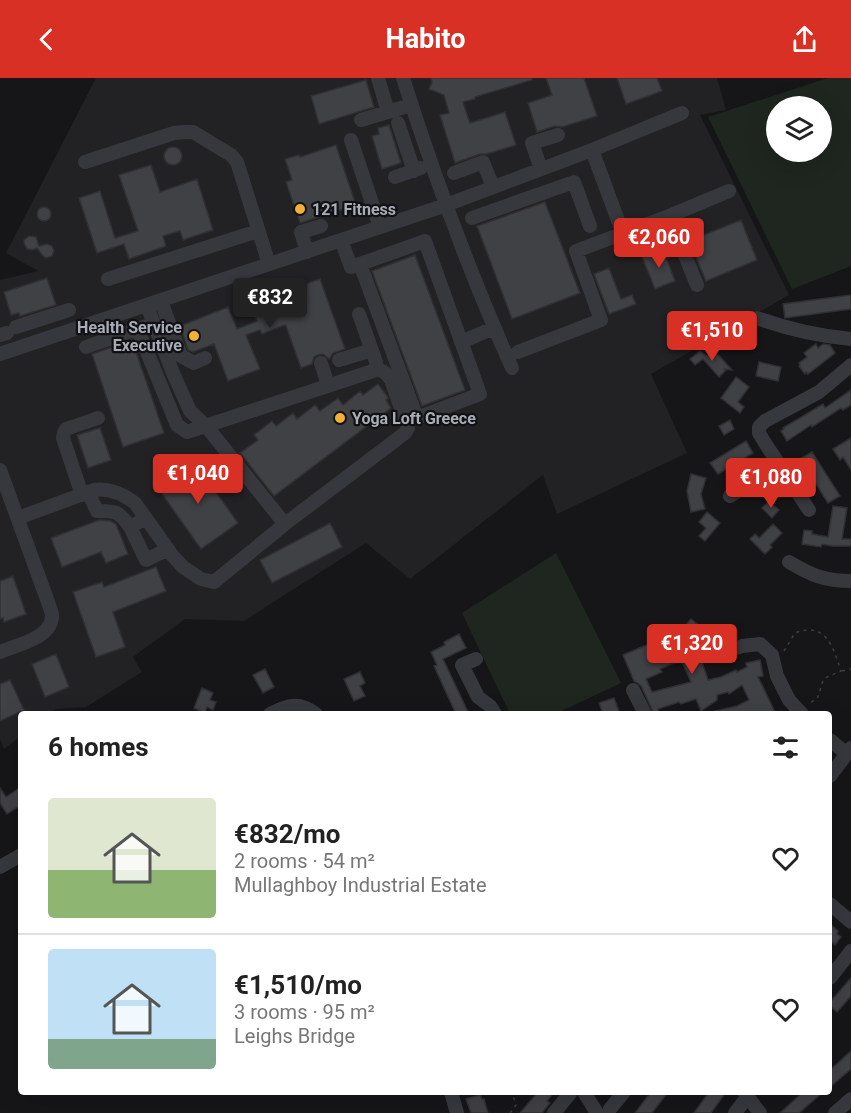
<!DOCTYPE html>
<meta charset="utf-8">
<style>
body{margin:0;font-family:Roboto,sans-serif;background:#f2f2f2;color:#222;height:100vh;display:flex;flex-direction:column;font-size:22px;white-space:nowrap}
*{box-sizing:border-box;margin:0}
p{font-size:20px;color:#767676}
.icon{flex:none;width:33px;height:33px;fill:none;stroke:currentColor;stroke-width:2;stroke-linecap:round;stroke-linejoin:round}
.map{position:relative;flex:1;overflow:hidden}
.panel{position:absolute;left:18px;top:633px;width:814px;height:384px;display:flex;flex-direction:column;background:#fff;border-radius:6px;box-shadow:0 6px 24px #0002}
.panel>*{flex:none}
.controls{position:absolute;left:766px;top:18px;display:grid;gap:12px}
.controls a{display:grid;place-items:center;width:66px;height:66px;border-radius:50%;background:#fff;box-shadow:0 6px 24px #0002;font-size:30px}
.price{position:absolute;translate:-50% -51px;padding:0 14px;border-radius:6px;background:#d93025;color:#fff;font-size:20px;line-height:39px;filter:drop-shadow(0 2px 3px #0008)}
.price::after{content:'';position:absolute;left:50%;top:36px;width:18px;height:14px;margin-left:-9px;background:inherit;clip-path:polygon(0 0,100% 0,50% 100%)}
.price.on{background:#222;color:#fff}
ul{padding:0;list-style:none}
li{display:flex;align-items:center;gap:18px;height:150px;padding:0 30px}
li+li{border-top:2px solid #e0e0e0}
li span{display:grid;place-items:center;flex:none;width:168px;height:120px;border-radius:6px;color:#555}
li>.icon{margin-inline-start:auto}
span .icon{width:72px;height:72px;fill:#fffc;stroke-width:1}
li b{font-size:26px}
h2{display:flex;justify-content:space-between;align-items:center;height:72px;padding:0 30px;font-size:26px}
header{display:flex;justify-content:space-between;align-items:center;height:78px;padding:0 30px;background:#d93025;color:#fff;font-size:27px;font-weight:700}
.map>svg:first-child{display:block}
.built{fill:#222225}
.green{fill:#1e261f;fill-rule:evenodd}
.building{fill:#404145;stroke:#303034;stroke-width:1.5;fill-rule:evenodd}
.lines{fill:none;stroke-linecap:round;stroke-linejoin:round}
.path{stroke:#3d3f44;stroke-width:1.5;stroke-dasharray:3 4.5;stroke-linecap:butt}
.minor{stroke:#37383d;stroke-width:14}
.poi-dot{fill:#f2b134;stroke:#111113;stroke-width:2}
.labels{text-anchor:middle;stroke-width:4.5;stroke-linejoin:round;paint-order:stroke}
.poi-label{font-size:16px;font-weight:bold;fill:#a8adb8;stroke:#111113;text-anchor:start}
</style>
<header><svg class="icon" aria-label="back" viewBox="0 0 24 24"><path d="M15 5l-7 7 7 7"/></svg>Habito<svg class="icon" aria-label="share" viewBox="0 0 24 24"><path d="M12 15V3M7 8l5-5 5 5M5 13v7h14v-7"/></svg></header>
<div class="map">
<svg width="851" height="1035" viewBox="0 0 851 1035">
<rect width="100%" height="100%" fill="#161618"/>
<path class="built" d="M 96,0 L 717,0 L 726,32 L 700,37 L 789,217 L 651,296 L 687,375 L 557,436 L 543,397 L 410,501 L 366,465 L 244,543 L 185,541 L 133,579 L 142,594 L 86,629 L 56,631 L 50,636 L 21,636 L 21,658 L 4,671 L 0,661 L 0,202 L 38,193 L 6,175 Z"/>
<path class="green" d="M 828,0 L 851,0 L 851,188 L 792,211 L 708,39 ZM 777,28 L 822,28 L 822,74 L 777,74 Z
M 556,475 L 621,605 L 555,636 L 510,636 L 462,535 Z"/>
<path class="building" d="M 431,0 L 532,0 L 532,2 L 475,19 L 475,21 L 463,24 L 470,45 L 505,34 L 516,67 L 487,76 L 480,76 L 455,85 L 440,37 L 449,35 L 444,17 L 429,11 L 432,4 Z
M 546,0 L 584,0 L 597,38 L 562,49 L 555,48 L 537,54 L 528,25 L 552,17 Z
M 617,0 L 657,0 L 662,13 L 626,26 Z
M 366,2 L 374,29 L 319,46 L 311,18 Z
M 389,47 L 401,85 L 382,91 L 372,58 L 379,56 L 378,50 Z
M 336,67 L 356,127 L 300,145 L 286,104 L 292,102 L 285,81 L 299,77 L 300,79 Z
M164 78a9 9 0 1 1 18 0a9 9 0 1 1-18 0Z
M 151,87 L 160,114 L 197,101 L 213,152 L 183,162 L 180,153 L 163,158 L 166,168 L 129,181 L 124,166 L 97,175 L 79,120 L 100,113 L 115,160 L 138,153 L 119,97 Z
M 545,124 L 580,215 L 512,241 L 477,148 Z
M37 136a7 7 0 1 1 14 0a7 7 0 1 1-14 0Z
M 741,142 L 757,182 L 706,203 L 689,163 Z
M 29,158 L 36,159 L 39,168 L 47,166 L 52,168 L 54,173 L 52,178 L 46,180 L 43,178 L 37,170 L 33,172 L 27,171 L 24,165 L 24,162 Z
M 663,171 L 675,203 L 655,211 L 642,179 Z
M 415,177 L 465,312 L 422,328 L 372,193 Z
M 609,190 L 621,221 L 632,217 L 636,226 L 609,236 L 594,196 Z
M 47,200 L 56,227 L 20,238 L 19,235 L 11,237 L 4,214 Z
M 320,201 L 345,271 L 333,275 L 330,280 L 329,281 L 323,276 L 318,277 L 314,279 L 312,286 L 301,290 L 286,248 L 285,247 L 262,256 L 260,252 L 246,257 L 260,291 L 228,303 L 214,266 L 193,274 L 188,272 L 180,248 L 228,229 L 237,251 L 257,243 L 250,225 Z
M 851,217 L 851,231 L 785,240 L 783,226 Z
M 132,262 L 164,355 L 123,369 L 92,276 Z
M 816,266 L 818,270 L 823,266 L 830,267 L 835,275 L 808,296 L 806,294 L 805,296 L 799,288 L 800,287 L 799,285 L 807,279 L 804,275 Z
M 714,272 L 732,292 L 724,291 L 726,292 L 719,299 L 703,281 L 695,287 L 690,281 L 700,273 L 707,278 Z
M 759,284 L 781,289 L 778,303 L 756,298 Z
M 736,299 L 749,309 L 738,324 L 744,329 L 740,335 L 721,320 Z
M 378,306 L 387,318 L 388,321 L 386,322 L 391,330 L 274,418 L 240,375 L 258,362 L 254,357 L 272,343 L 276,348 L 293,335 L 297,341 L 315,327 L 320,333 L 338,320 L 343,327 L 360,313 L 363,317 Z
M 851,312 L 851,327 L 843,332 L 841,330 L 812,349 L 811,347 L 787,363 L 781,353 L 784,351 L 783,350 L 823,326 L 825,330 Z
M 730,342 L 734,351 L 724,357 L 719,348 Z
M 100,350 L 111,382 L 88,390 L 77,357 Z
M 851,360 L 851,392 L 843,379 L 840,382 L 833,371 Z
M 746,363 L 753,375 L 718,396 L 710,385 Z
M 812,374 L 840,418 L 828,425 L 800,381 Z
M 194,383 L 238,445 L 201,471 L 157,409 Z
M 691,396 L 706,400 L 701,416 L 705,431 L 691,434 L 687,413 Z
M 769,423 L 779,432 L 772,440 L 762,430 Z
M 833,428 L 847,430 L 842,461 L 851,461 L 851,468 L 832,468 L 822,466 L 821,469 L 802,466 L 804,452 L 812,453 L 812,456 L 828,459 Z
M 707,434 L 720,445 L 705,463 L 699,458 L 706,450 L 699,444 Z
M 99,442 L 111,443 L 116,446 L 128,476 L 106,485 L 101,474 L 62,489 L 51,460 Z
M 330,445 L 342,469 L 272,505 L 260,482 Z
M 773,446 L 782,455 L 770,467 L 772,469 L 765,476 L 750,461 L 755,456 L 759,460 Z
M 156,489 L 166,513 L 113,534 L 125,569 L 96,579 L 73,514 L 102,504 L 104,509 Z
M 13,498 L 26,536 L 4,544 L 3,540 L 0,541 L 0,503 Z
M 691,541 L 712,558 L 706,566 L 696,568 L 692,574 L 693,579 L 696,582 L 702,584 L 708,602 L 721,599 L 736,592 L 737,594 L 747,589 L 746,585 L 760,582 L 763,598 L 758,599 L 776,636 L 715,636 L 715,633 L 737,628 L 749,622 L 742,607 L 729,616 L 728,614 L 717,617 L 717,622 L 701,633 L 696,621 L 681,626 L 679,624 L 658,631 L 659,636 L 654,636 L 641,608 L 638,605 L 634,603 L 623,577 L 661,561 L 662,564 L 677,557 L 675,553 L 684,549 ZM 681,582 L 691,604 L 652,614 L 646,601 L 662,594 L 660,591 Z
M 459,556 L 466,570 L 443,581 L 469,636 L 456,636 L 434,588 L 437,587 L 431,574 L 445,567 L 444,564 Z
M 56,576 L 69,609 L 45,619 L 32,586 Z
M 265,591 L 274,609 L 263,615 L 253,597 Z
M 360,594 L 365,605 L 360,608 L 365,618 L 354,623 L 344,601 Z
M 10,602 L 24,632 L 0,643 L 0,606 Z
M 202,610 L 213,615 L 210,622 L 216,624 L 213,632 L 207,629 L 205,635 L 194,630 Z
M 614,620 L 620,636 L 603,636 L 599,625 Z
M 21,709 L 21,727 L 7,736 L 0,725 L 0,710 L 6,719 Z
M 830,846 L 838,853 L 837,856 L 841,859 L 835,867 L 831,863 L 830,864 Z
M 851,900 L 851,918 L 837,934 L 830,928 L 830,924 Z
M 851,973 L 851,991 L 830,1009 L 830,992 Z
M 538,1014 L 548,1014 L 552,1017 L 547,1023 L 550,1025 L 542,1035 L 520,1035 Z
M 651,1014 L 668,1014 L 652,1035 L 635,1035 Z
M 709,1014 L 726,1014 L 711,1035 L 694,1035 Z
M 803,1014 L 823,1014 L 799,1035 L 780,1035 Z
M 480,1017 L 482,1021 L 484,1021 L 488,1035 L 471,1035 L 466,1021 Z"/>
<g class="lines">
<path class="path" d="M 784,573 L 795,555 C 826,543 833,569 841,593 L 827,599 L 823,602 L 818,619 L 809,626
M 842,593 L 851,591
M 510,1035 L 516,1027 L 512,1014"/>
<path class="minor" d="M 378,0 L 388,34
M 403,0 C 434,98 470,196 512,290
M 361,42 L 411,27
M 398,45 L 414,93
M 351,62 L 380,149
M 592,72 L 623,156
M 85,84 L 174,55 L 184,54 L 193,54 L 231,77 L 237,84 L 269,186
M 541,91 L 532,65 L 558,57
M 454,95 L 483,84 L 493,109
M 395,99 L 421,90
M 669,138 L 697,207
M 472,140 L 574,104 L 590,148
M 341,162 L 351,189 L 360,186 L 425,163 L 480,316 L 417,340 L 360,186
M 307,174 L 301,154 L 321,148
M 108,201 L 258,153
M 161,223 L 181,278 L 194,285 L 205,280
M 147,228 L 173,295 L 190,333 L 206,348 L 285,446
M 359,236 L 376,284 L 377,292
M 757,240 C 787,251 819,258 851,261
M 16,249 L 69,232
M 0,257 L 7,255
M 461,264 L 494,250
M 86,269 L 146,248
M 518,274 L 601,242 L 576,173 L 669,138 L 729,113
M 0,276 L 446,127 L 592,72 L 682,35
M 339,282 L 372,272
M 321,285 L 328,307
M 0,392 L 48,524 C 49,528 52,534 52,538 C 52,560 17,567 0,574
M 88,414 L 97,433 C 116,433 119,433 130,449 L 146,440
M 82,417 L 63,360 L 64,355 L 66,351 L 98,340
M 730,418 L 779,387
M 809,432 L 765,365 L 759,355 L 759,349 L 765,343 L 819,314 L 851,287
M 18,440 L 94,412 C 108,410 123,416 135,425 L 172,477 L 183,489 L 201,501 L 214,504 L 285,446 L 405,355 L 408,350 L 391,302 C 387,296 384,292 376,292 L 187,354 L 177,347 L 138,252
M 130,449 L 146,482 L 168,471
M 789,484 C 811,497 824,503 851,503
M 701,575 L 723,575 L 742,568 L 760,566 L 772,577 L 777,598 L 789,622 L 802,636
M 476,581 L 462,587 L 478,619 L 490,628 L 495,636
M 633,612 L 645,636
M 270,636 C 288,627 299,623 316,636
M 830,662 L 847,676
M 830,698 L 851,670
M 0,789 L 21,777
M 830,826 L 851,844
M 830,900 L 851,873
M 451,1014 L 457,1035
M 584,1014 L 597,1035
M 744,1014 L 760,1035
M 610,1031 L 624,1014
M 554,1035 L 571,1014
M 735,1035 L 748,1018
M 835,1035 L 851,1021"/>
</g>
<g class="poi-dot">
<circle cx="300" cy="131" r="6"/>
<circle cx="194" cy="258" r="6"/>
<circle cx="340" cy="340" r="6"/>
</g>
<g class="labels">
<g class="poi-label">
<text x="312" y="137">121 Fitness</text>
<text x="182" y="255" text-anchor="end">Health Service<tspan x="182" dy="18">Executive</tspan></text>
<text x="352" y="346">Yoga Loft Greece</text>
</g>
</g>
</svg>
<div class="controls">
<a><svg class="icon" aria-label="layers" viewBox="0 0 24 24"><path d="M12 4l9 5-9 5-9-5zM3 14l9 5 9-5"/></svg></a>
</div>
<b class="price" style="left:659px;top:191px">€2,060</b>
<b class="price on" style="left:270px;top:251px">€832</b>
<b class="price" style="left:712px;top:284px">€1,510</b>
<b class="price" style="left:198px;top:427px">€1,040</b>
<b class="price" style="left:771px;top:431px">€1,080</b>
<b class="price" style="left:692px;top:597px">€1,320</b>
<section class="panel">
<h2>6 homes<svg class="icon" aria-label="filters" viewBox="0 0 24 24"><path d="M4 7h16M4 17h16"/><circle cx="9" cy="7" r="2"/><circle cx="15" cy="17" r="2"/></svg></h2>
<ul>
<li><span style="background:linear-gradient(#dfe7d0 60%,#8fb573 0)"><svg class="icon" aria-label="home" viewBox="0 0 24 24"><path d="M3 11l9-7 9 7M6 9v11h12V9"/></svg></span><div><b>€832/mo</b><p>2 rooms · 54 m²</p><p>Mullaghboy Industrial Estate</p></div><svg class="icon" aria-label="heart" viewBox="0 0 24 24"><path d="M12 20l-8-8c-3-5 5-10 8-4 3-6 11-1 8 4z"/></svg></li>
<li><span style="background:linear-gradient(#bfe0f5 75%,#7fa58c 0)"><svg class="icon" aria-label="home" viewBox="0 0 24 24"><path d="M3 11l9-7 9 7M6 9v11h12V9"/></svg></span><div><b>€1,510/mo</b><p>3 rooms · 95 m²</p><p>Leighs Bridge</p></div><svg class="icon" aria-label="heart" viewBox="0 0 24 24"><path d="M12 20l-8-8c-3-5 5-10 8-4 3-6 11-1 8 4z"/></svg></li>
</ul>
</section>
</div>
